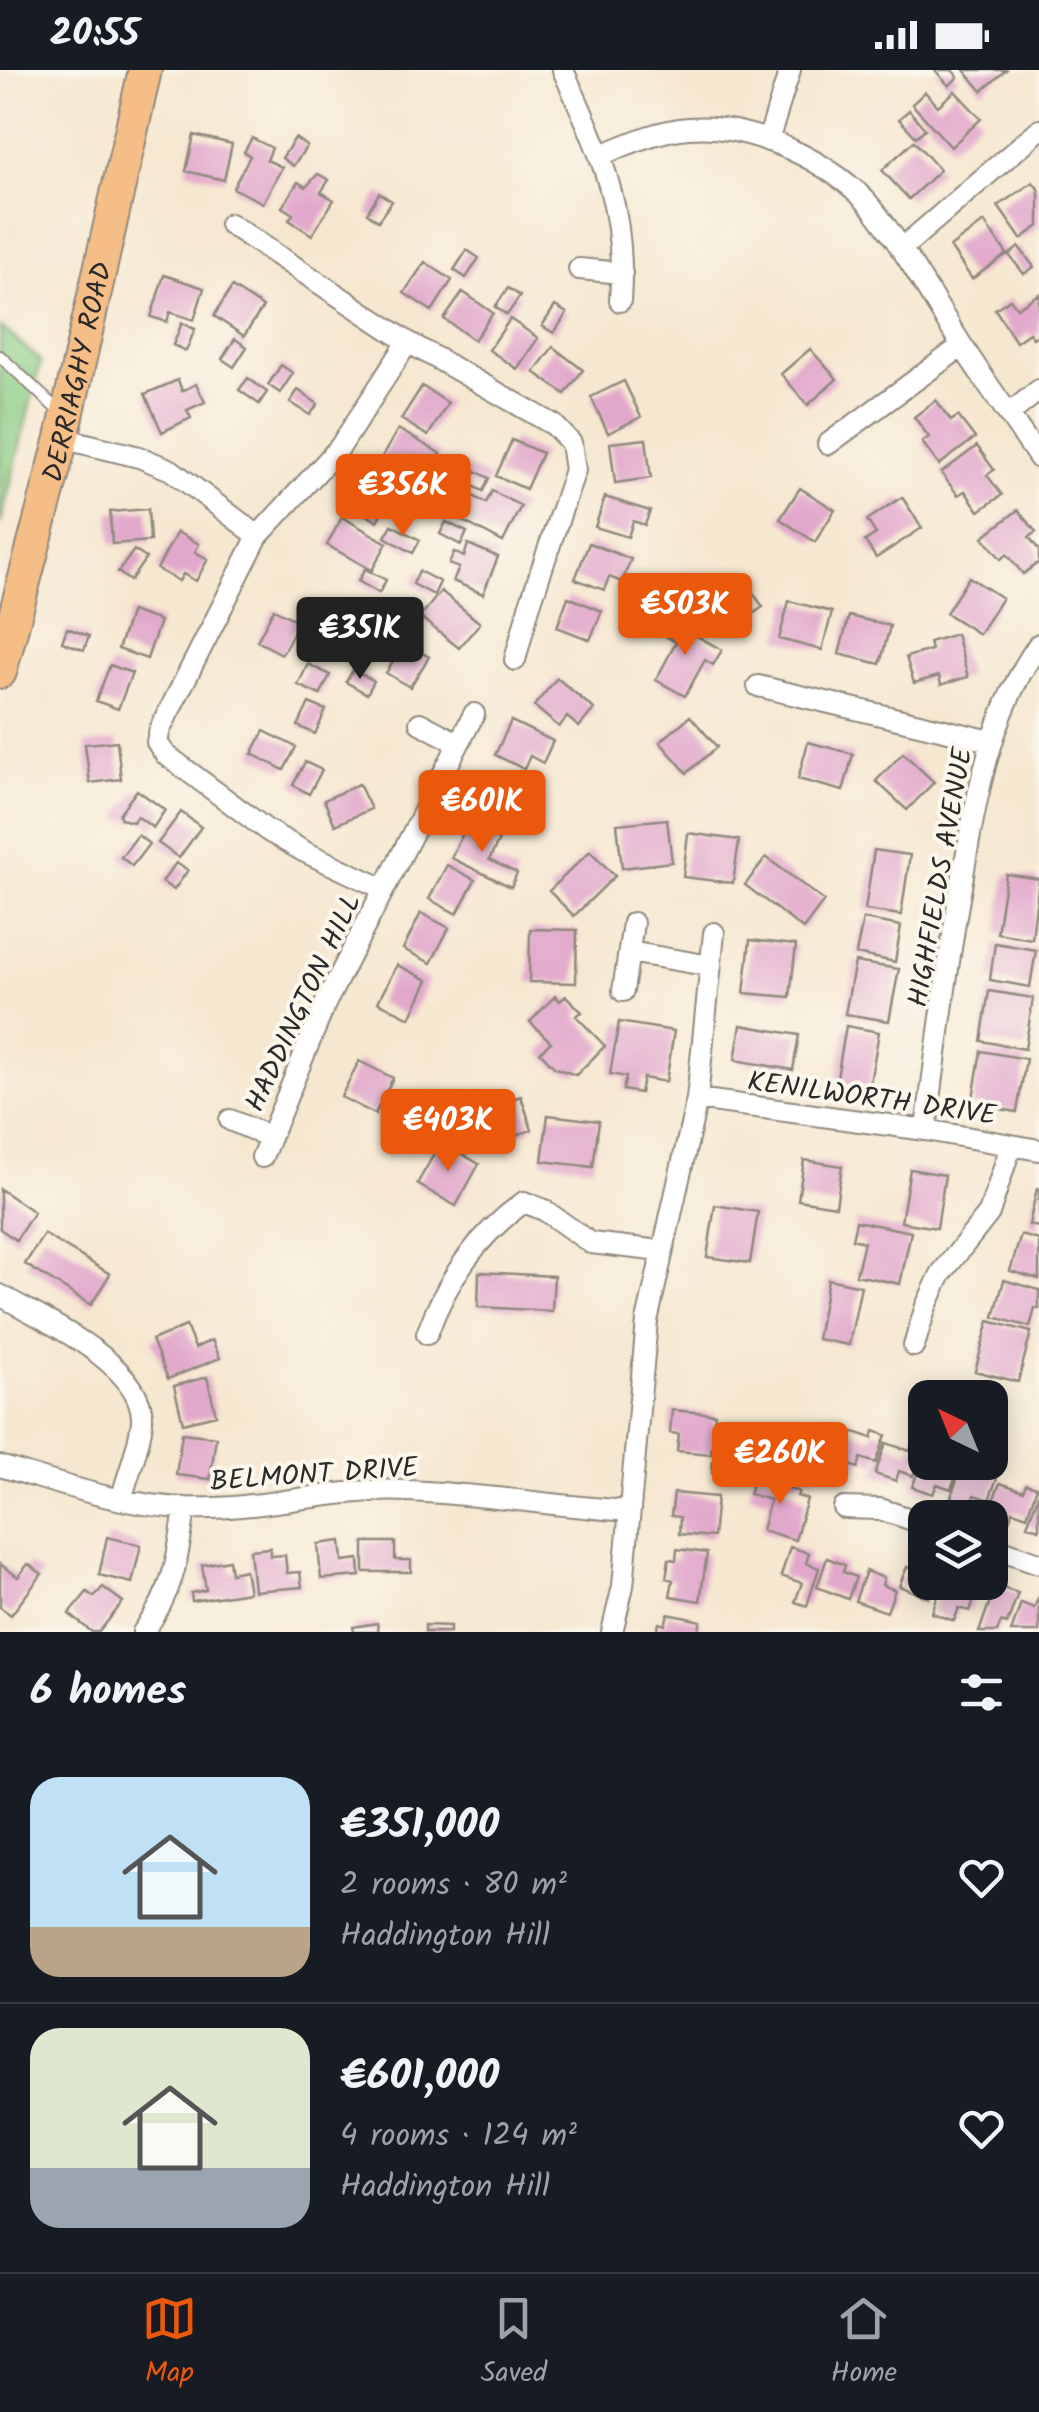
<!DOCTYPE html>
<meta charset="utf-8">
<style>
body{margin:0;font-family:Kalam,sans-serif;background:#242831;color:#f1f3f6;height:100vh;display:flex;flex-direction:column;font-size:38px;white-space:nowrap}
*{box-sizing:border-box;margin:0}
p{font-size:32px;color:#9ea1a6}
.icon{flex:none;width:55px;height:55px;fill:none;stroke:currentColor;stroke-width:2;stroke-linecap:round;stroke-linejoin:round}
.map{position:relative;height:1562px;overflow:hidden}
.drawer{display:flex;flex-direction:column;background:#171b24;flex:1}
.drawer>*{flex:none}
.needle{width:65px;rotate:317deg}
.fabs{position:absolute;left:908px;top:1310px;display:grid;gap:20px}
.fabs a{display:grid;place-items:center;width:100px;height:100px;border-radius:20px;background:#171b24;box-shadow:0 5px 25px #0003;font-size:50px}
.price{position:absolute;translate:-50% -85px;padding:0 22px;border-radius:10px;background:#ea580c;color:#fff;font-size:32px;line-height:65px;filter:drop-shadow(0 2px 5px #0008)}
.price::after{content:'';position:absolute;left:50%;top:60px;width:30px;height:22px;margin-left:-15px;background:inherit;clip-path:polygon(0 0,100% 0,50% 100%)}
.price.selected{background:#222;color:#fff}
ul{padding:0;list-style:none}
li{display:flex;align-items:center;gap:30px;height:250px;padding:0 30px}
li+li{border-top:2px solid #363941}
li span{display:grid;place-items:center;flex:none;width:280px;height:200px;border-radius:30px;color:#555}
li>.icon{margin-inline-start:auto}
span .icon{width:120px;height:120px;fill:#fffc;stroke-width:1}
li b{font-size:42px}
h2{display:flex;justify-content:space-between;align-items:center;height:120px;padding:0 30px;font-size:42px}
.status{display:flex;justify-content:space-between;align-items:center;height:70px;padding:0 50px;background:#171b24;direction:ltr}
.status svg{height:28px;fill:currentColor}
.tab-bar{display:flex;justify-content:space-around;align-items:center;height:140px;border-top:2px solid #363941;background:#171b24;font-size:28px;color:#9ea1a6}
.tab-bar a{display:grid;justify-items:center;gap:5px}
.tab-bar .selected{color:#ea580c}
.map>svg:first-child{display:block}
.green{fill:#8ccd85;stroke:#5c7c58;stroke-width:2.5}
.building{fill:#e2a8cc}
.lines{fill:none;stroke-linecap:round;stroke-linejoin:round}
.service-casing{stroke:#90897e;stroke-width:14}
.minor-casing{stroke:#90897e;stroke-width:24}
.primary-casing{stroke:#90897e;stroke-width:36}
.service{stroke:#fff;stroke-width:10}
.minor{stroke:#fff;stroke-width:20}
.primary{stroke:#f6be87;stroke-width:32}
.labels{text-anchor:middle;stroke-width:8;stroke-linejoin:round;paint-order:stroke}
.street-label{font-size:28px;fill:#2b2b2b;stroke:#fbf7ec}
</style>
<div class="status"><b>20:55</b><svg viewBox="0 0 49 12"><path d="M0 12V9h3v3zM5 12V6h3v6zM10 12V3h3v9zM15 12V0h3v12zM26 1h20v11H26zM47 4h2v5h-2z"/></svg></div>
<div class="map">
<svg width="1039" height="1562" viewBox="0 0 1039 1562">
<rect width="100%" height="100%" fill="#fbf7ec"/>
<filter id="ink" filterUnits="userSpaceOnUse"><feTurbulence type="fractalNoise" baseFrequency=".01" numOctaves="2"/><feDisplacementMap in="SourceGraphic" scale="20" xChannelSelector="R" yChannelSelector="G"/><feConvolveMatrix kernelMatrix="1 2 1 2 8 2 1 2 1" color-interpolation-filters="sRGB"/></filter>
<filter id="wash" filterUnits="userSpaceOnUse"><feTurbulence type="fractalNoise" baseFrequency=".0048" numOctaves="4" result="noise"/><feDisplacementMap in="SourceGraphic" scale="40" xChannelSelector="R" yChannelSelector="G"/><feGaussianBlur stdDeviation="2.25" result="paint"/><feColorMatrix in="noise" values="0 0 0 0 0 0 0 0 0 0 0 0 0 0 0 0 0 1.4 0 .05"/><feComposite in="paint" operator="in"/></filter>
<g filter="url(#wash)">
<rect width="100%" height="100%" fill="#f6e7d0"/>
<path class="green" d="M 0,256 L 41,291 L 0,455 Z"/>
<g id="blocks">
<path class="building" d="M 935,0 L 952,0 L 958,7 L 949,16 Z
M 964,0 L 1006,0 L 982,21 Z
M 955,21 L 981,49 L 951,77 L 912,34 L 925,22 L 938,36 Z
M 909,40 L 925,59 L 916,67 L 899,49 Z
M 194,65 L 232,74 L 224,110 L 186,101 Z
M 252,68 L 272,78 L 267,90 L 282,97 L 263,133 L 233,118 L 250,86 L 244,82 Z
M 295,68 L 307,76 L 293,96 L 282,88 Z
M 914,71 L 940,100 L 909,129 L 882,100 Z
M 318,104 L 329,110 L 321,122 L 334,130 L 312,165 L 289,150 L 293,144 L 282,137 L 298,112 L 306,117 Z
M 1033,112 L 1039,120 L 1039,156 L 1021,169 L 998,136 Z
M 379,123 L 392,131 L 378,151 L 367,143 Z
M 984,152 L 1007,184 L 972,209 L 950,177 Z
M 1019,177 L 1034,197 L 1024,204 L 1009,185 Z
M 467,180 L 479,188 L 466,208 L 454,200 Z
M 425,192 L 452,210 L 432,241 L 404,223 Z
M 164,205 L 204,218 L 194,250 L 170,242 L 167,252 L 151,247 Z
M 232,217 L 263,237 L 244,266 L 214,246 Z
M 508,218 L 520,226 L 507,245 L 495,237 Z
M 463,222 L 493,243 L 474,270 L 444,249 Z
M 1039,224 L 1039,264 L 1033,268 L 1029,263 L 1016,272 L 995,239 L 1010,229 L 1017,238 Z
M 555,236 L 567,243 L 554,263 L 542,256 Z
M 510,249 L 538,268 L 517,299 L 489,280 Z
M 182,253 L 195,259 L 186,281 L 173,275 Z
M 235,269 L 247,277 L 234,297 L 222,289 Z
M 553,277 L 583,300 L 565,324 L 534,302 Z
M 810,279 L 837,309 L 808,335 L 781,304 Z
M 281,295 L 293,303 L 280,323 L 268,315 Z
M 248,308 L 267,322 L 259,334 L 239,320 Z
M 178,310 L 182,321 L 196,314 L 205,332 L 187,340 L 191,348 L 162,362 L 145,324 Z
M 624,311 L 641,347 L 608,363 L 591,327 Z
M 422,316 L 448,333 L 428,366 L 401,349 Z
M 298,320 L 318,334 L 310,345 L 290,332 Z
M 936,330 L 951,351 L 958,346 L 975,368 L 939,395 L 922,372 L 929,367 L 914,347 Z
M 398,359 L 441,384 L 433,397 L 421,390 L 412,405 L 382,387 Z
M 646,369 L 651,408 L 615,413 L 610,373 Z
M 512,370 L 542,383 L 526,419 L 496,406 Z
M 977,376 L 994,400 L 987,405 L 1002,425 L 979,441 L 965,421 L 958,425 L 941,403 Z
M 468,397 L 489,408 L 483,421 L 462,410 Z
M 368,402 L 396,418 L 377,451 L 349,435 Z
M 425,409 L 446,420 L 439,433 L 418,421 Z
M 800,418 L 835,440 L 815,472 L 780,449 Z
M 492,421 L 521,436 L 503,472 L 461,450 L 473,426 L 486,433 Z
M 605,427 L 650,441 L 645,455 L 633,451 L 628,467 L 595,457 Z
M 902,427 L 922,458 L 876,488 L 865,471 L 876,464 L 867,450 Z
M 148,439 L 150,471 L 112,474 L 110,442 Z
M 1018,440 L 1036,462 L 1029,467 L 1039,480 L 1039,492 L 1023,504 L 1007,484 L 1001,489 L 983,467 Z
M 342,447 L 387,473 L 372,500 L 327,475 Z
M 446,452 L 467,462 L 461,475 L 440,464 Z
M 392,455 L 420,470 L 413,483 L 385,467 Z
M 177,462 L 199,474 L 195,482 L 208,489 L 196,511 L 183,504 L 179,511 L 157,499 Z
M 589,473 L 631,489 L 622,512 L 609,507 L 604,520 L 575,509 Z
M 468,474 L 498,487 L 483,524 L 453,511 L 459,498 L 449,494 L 454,482 L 464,487 Z
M 134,480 L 146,488 L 130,511 L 118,502 Z
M 365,499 L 386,510 L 379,523 L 358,511 Z
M 419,501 L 440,512 L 434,525 L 413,514 Z
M 740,504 L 763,537 L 727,562 L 705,529 Z
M 969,507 L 1002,528 L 979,564 L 946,543 Z
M 441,521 L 480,553 L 459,578 L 420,547 Z
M 568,527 L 602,541 L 590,570 L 557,557 Z
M 789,531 L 832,542 L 822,580 L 779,569 Z
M 274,539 L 299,552 L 282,584 L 257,571 Z
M 131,541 L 160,551 L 147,589 L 118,579 Z
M 330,542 L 351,553 L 342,568 L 322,557 Z
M 849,546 L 890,556 L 880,594 L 839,584 Z
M 668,550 L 722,580 L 713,595 L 705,590 L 685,626 L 656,610 L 676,572 L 660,563 Z
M 67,558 L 89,566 L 84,580 L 62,572 Z
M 956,564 L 968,607 L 941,615 L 939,606 L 914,613 L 906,587 L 931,580 L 929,572 Z
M 405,572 L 429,587 L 410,617 L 386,603 Z
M 308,594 L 330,605 L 320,625 L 298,615 Z
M 110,595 L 132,603 L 118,639 L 96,631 Z
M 353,600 L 374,611 L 367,624 L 346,612 Z
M 557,608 L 594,639 L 579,657 L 567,647 L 559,657 L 534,636 Z
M 309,633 L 326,640 L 315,664 L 298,656 Z
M 690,646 L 717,677 L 687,703 L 660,672 Z
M 511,651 L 553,671 L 543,693 L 530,686 L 524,699 L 495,685 Z
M 264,661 L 296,677 L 284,700 L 252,684 Z
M 117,671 L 121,709 L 90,713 L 85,674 Z
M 808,672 L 853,684 L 843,721 L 798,709 Z
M 903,683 L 934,712 L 907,740 L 876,711 Z
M 305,692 L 322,700 L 309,724 L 293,715 Z
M 489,704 L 529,727 L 525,737 L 509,730 L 498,752 L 472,739 Z
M 359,714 L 371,739 L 335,755 L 324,730 Z
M 137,720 L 165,740 L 153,758 L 137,746 L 133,752 L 121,749 L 119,744 Z
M 181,742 L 201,757 L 179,788 L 158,773 Z
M 667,749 L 672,792 L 622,798 L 617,754 Z
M 467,755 L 499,770 L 489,790 L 517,803 L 511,817 L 451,788 Z
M 688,763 L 739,770 L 733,813 L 683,807 Z
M 138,765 L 149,774 L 132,796 L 121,787 Z
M 874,780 L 910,785 L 901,845 L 865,840 Z
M 590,781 L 615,806 L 574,846 L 549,821 Z
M 766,787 L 824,831 L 803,859 L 745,815 Z
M 176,793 L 188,800 L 174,820 L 162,812 Z
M 447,795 L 475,810 L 457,844 L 429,829 Z
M 1006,804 L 1039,809 L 1032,869 L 997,863 Z
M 421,843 L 449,858 L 431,893 L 403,879 Z
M 863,849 L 901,856 L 895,892 L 856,884 Z
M 530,859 L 577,860 L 576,913 L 529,912 Z
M 750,870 L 796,875 L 790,927 L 744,923 Z
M 995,873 L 1036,880 L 1030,917 L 990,910 Z
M 855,892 L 899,899 L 889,951 L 845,944 Z
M 397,895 L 428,910 L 410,948 L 378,932 Z
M 989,921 L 1033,928 L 1025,979 L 981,971 Z
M 555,926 L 560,931 L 566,926 L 582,942 L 576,946 L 605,976 L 576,1005 L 555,998 L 540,982 L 551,972 L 530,952 Z
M 619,952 L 674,961 L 666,1012 L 643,1008 L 640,1023 L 623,1020 L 626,1007 L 610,1004 Z
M 741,955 L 799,965 L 793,1000 L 735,990 Z
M 846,956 L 879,962 L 869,1019 L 836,1013 Z
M 981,981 L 1026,989 L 1017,1042 L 972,1034 Z
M 359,991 L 393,1008 L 375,1044 L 341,1027 Z
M 521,1026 L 532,1060 L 478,1077 L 468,1044 Z
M 548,1045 L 599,1051 L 593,1097 L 542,1091 Z
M 441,1072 L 479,1094 L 456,1136 L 417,1114 Z
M 804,1090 L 842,1096 L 836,1136 L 798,1130 Z
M 910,1099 L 945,1105 L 937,1158 L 901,1152 Z
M 1037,1118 L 1039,1119 L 1039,1157 L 1029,1155 Z
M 0,1119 L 34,1142 L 16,1170 L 0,1159 Z
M 715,1135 L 758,1142 L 750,1193 L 707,1187 Z
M 856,1151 L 911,1162 L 900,1214 L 856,1205 L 864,1172 L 852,1169 Z
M 44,1164 L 110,1204 L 91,1235 L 25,1194 Z
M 1021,1165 L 1039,1170 L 1039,1209 L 1010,1201 Z
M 479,1202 L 554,1206 L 552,1241 L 478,1237 Z
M 828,1209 L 861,1216 L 849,1275 L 817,1269 Z
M 1004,1210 L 1039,1220 L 1039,1239 L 1035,1238 L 1030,1257 L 994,1247 Z
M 989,1251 L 1031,1262 L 1018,1312 L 975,1301 Z
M 186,1256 L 195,1278 L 212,1270 L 220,1288 L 168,1309 L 152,1270 Z
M 207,1307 L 216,1345 L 183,1353 L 174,1316 Z
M 672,1340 L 715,1344 L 711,1384 L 677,1381 L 679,1364 L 670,1363 Z
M 848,1360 L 872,1368 L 874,1361 L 886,1365 L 876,1393 L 861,1388 L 858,1398 L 837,1391 Z
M 182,1363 L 216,1367 L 210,1409 L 176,1405 Z
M 886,1373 L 910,1381 L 912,1374 L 923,1378 L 913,1406 L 899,1401 L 896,1411 L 875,1404 Z
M 786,1375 L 820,1386 L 813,1408 L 804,1405 L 801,1414 L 777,1406 Z
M 925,1384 L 925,1392 L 961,1392 L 951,1419 L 937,1414 L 933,1424 L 912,1417 Z
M 713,1390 L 738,1392 L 737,1406 L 712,1403 Z
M 971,1392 L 992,1392 L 989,1399 L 999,1402 L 989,1430 L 974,1425 L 971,1435 L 951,1427 L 961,1397 L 969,1399 Z
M 755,1404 L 775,1410 L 773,1414 L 799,1422 L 797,1426 L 807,1429 L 795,1470 L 762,1460 L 770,1430 L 749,1424 Z
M 1000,1413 L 1023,1421 L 1026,1414 L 1037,1417 L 1027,1446 L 1013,1441 L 1009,1451 L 988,1443 Z
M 674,1423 L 717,1427 L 713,1467 L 679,1464 L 680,1447 L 671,1446 Z
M 1039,1423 L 1039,1459 L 1027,1455 Z
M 107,1467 L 141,1475 L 132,1513 L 99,1505 Z
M 341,1471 L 343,1491 L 359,1489 L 360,1506 L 321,1509 L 318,1474 Z
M 364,1472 L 395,1472 L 395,1490 L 411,1490 L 411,1502 L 364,1502 Z
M 790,1477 L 809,1483 L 806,1493 L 819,1498 L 807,1536 L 795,1532 L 802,1513 L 781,1506 Z
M 270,1478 L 270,1486 L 285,1485 L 287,1503 L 300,1502 L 302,1517 L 254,1521 L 250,1480 Z
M 677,1479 L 707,1483 L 700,1531 L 670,1526 L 673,1510 L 666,1508 L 669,1489 L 676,1490 Z
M 925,1486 L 925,1512 L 935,1512 L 929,1528 L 899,1516 L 907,1497 L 919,1502 Z
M 827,1488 L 845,1495 L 843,1502 L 856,1507 L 848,1529 L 817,1517 Z
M 229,1490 L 231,1503 L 245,1500 L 249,1522 L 192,1531 L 191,1523 L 206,1520 L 202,1495 Z
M 0,1494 L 18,1507 L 28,1494 L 42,1504 L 11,1545 L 0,1537 Z
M 866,1501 L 884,1508 L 882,1515 L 895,1520 L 887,1542 L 855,1531 Z
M 942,1512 L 980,1512 L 970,1541 L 959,1538 L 954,1551 L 932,1543 Z
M 103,1517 L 123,1532 L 99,1562 L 92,1562 L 69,1544 L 87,1522 L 94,1527 Z
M 1000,1517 L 1018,1523 L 1007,1554 L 1001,1552 L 997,1562 L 979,1562 L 992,1525 L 996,1527 Z
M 1039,1526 L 1039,1562 L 1011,1562 L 1021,1533 L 1034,1538 Z
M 668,1544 L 701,1551 L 698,1562 L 657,1562 L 659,1553 L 665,1555 Z
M 377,1553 L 379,1562 L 354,1562 L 353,1557 Z
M 425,1555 L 450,1556 L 450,1562 L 425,1562 Z"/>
</g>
</g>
<g filter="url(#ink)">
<use href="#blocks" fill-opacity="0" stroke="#90897e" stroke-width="2.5"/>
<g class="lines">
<g class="service-casing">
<path id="service" d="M 0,286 L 62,344"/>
</g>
<g class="minor-casing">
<path id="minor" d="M 563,0 C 600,82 627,138 620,231
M 768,71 L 790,0
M 601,85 C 630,73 659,60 689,58 C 749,52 836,93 873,139 C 906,181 932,229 961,274 C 986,313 1013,350 1039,388
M 230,154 L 408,272 L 554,355 L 571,373 L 575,400 L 529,537 L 515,590
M 901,179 L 1039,60
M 579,199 L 622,203
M 1009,344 L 1039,320
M 62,368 L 139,387 L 171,400 L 258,466 L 160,659 L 157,672 L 165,684 L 268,761 L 305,782 L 384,819
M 828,374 L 962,276
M 258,466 L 340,377 L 408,272
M 758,616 L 991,671
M 420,653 L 458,673
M 629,882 L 711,896
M 623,921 L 633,853
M 697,1029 L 926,1060 L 1039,1080
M 230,1050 L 270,1067
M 926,1060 C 937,977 947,894 962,811 C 976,728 990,644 1039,574
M 262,1087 L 325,934 L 474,644
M 0,1225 C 41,1249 140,1292 142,1347 C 143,1365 126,1411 121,1430
M 427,1264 C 447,1209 476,1167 524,1132 L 544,1140 L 591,1173 L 661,1181
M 914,1276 L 926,1236 L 941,1204 L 989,1143 L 1011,1076
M 0,1396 C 61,1414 122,1436 186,1438 C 261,1441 334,1417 408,1421 C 482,1424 556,1436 629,1441
M 844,1438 L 880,1439 L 925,1454
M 990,1476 L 1039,1493
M 143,1562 C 174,1521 178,1488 185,1438
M 612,1562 L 623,1516 L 647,1251 L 697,1029 L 714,863"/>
</g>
<g class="primary-casing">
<g id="primary">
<path id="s1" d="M 0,602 L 62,368 L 145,0"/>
</g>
</g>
<use href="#service" class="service"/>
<use href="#minor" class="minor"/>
<use href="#primary" class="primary"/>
</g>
</g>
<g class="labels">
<g class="street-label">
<text dy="10" stroke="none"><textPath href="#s1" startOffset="310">DERRIAGHY ROAD</textPath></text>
<text transform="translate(939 807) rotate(-80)" y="10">HIGHFIELDS AVENUE</text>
<text transform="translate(302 932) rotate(-65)" y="10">HADDINGTON HILL</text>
<text transform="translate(872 1027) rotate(8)" y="10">KENILWORTH DRIVE</text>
<text transform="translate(314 1403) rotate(-4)" y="10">BELMONT DRIVE</text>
</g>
</g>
</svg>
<div class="fabs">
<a><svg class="needle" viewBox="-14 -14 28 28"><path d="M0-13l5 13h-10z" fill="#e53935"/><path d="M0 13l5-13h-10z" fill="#9ea1a6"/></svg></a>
<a><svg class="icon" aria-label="layers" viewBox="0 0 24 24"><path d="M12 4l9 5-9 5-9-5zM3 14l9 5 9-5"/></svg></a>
</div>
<b class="price" style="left:403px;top:469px">€356K</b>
<b class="price" style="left:685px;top:588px">€503K</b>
<b class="price selected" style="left:360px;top:612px">€351K</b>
<b class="price" style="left:482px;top:785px">€601K</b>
<b class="price" style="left:448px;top:1104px">€403K</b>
<b class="price" style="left:780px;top:1437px">€260K</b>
</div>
<section class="drawer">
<h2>6 homes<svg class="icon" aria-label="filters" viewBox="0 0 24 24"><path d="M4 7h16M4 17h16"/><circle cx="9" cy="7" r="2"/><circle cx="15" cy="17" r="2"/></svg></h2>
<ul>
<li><span style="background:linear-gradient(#bfe0f5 75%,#b9a48a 0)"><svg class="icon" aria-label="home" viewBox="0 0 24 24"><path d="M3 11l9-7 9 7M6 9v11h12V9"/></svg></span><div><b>€351,000</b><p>2 rooms · 80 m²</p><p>Haddington Hill</p></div><svg class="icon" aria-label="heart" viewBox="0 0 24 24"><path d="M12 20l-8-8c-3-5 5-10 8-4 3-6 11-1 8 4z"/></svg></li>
<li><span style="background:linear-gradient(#dfe7d0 70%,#9aa5b1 0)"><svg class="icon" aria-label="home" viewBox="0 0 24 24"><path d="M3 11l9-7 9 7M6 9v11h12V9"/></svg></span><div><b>€601,000</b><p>4 rooms · 124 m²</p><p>Haddington Hill</p></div><svg class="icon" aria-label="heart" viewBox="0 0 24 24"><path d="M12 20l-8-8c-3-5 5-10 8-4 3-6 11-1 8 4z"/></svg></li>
</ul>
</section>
<nav class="tab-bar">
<a class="selected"><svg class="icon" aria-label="map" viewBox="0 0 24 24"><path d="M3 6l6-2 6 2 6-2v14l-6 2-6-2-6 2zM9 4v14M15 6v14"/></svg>Map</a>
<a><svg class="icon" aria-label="saved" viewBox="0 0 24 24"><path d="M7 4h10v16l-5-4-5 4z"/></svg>Saved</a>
<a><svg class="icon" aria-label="home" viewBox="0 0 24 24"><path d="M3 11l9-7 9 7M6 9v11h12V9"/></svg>Home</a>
</nav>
